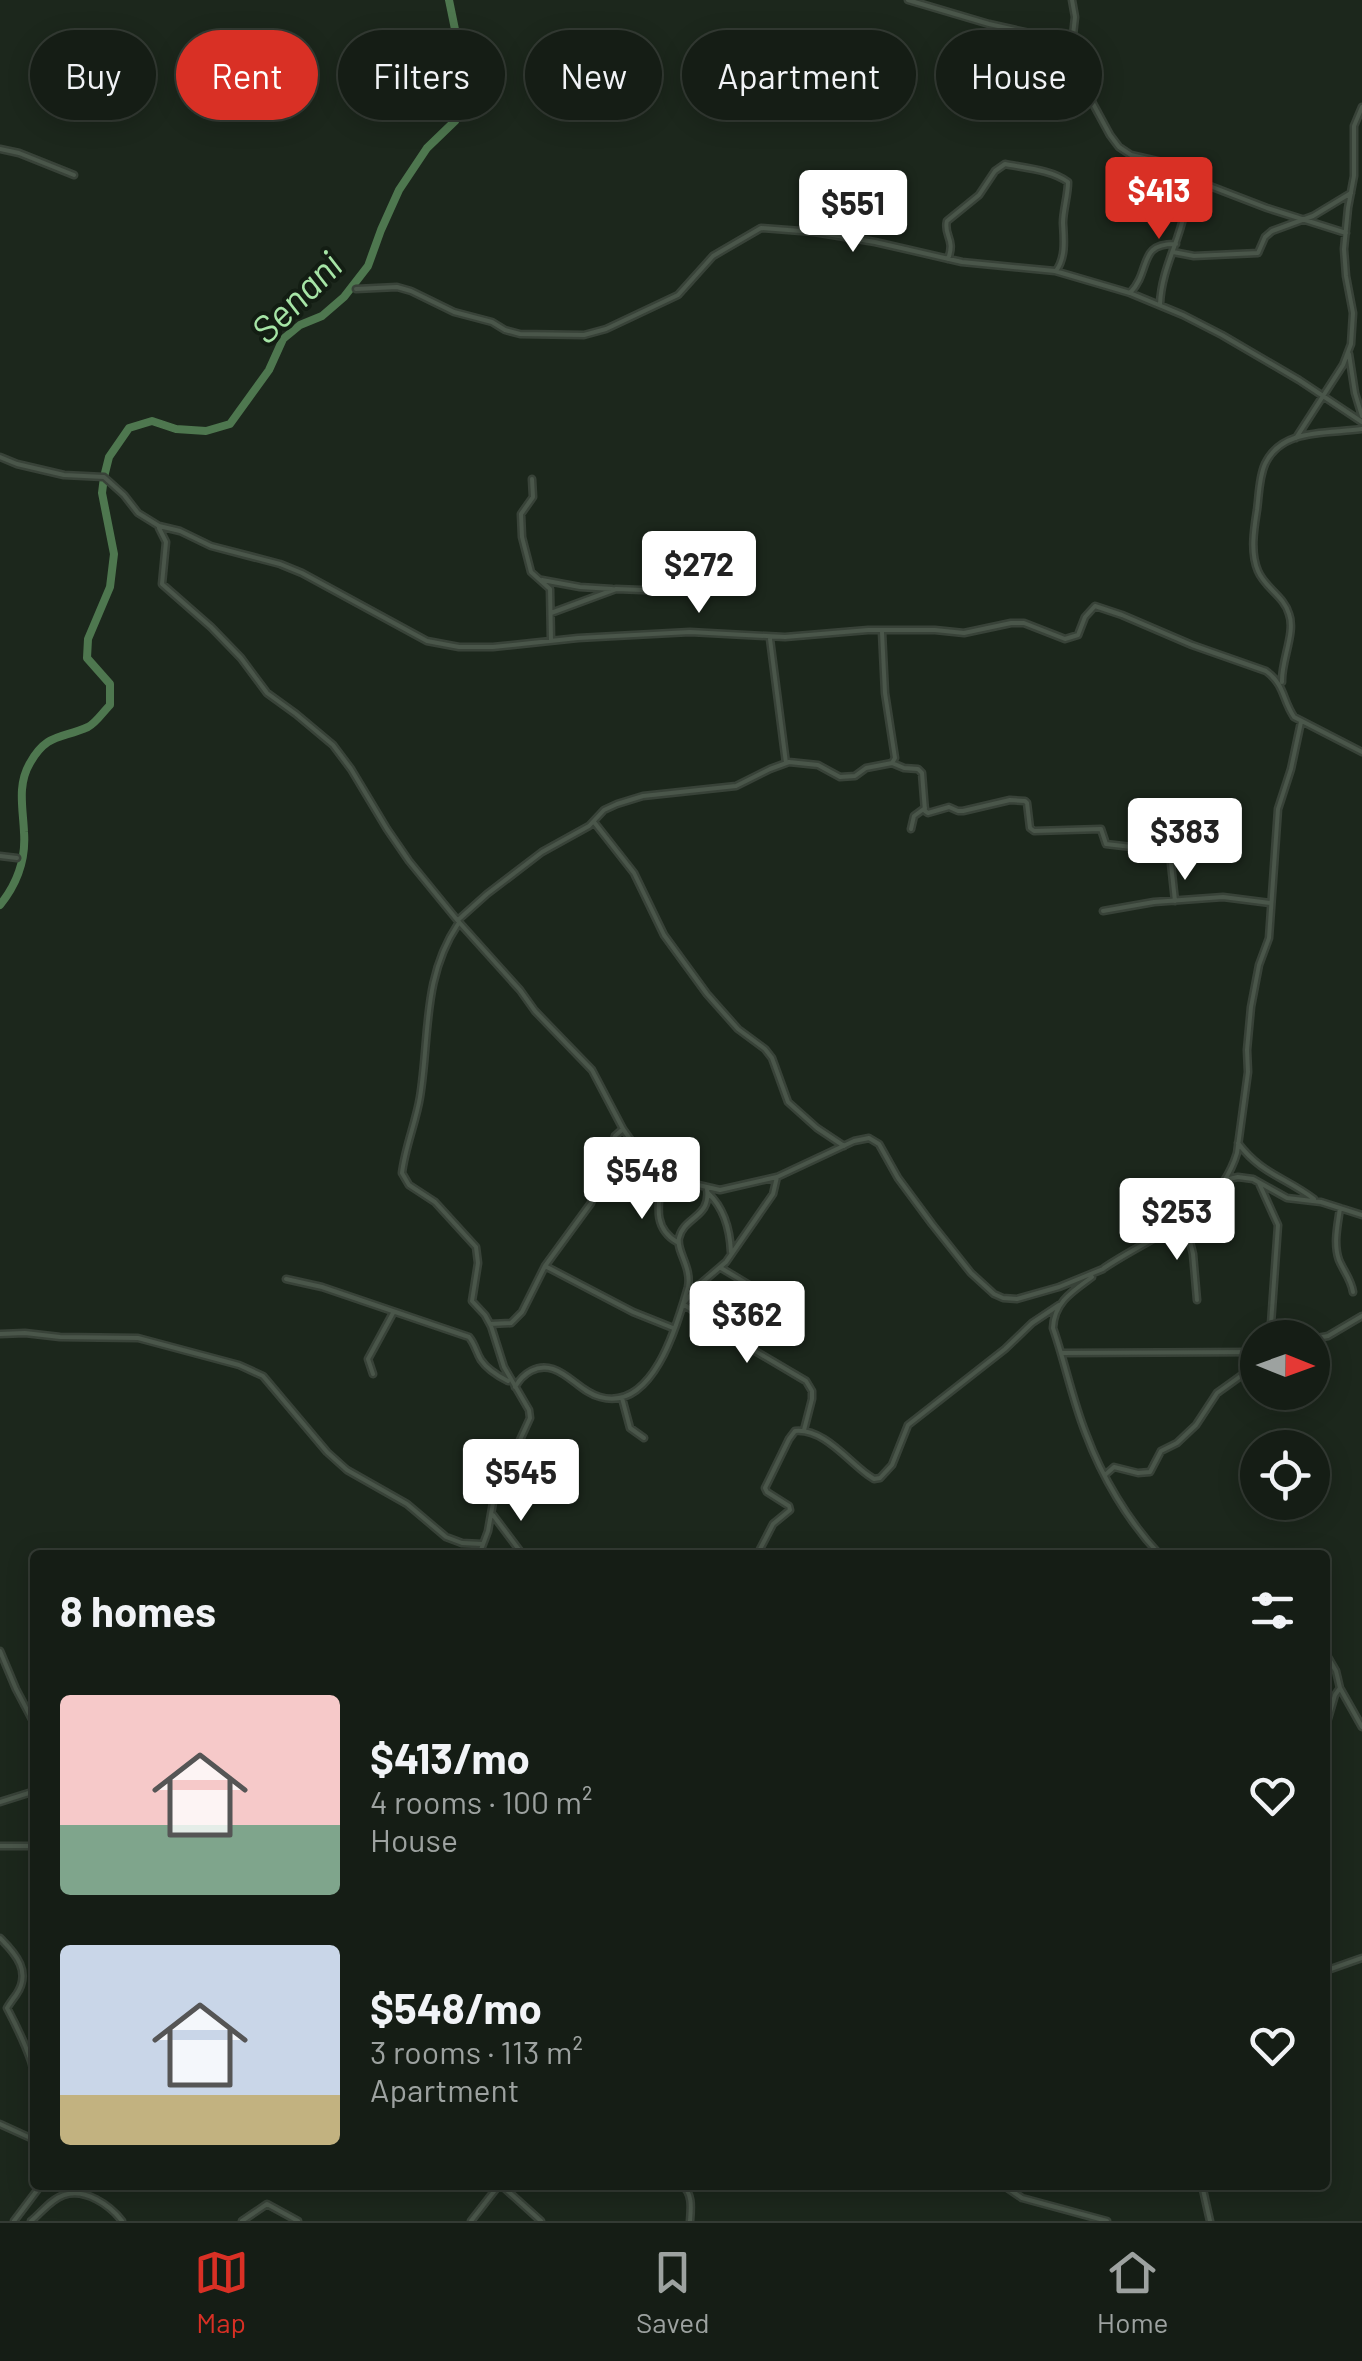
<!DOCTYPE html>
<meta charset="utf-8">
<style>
body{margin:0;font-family:Barlow,sans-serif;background:#222a22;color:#f1f3f6;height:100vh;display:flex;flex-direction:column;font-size:38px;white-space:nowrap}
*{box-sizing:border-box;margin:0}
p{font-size:32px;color:#9da2a0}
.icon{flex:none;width:55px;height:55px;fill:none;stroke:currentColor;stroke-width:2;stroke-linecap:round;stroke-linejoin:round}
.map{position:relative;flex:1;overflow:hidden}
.drawer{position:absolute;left:30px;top:1550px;width:1300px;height:640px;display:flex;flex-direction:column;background:#151d15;border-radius:10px;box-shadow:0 5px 25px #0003,0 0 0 2px #343b34}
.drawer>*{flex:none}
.guide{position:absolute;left:30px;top:30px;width:1302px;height:90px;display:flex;gap:20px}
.needle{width:65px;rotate:91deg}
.controls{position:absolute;left:1240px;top:1320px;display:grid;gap:20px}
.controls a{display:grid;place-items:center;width:90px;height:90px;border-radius:50%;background:#151d15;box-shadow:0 5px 25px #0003,0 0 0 2px #343b34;font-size:50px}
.price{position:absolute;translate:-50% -85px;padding:0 22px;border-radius:10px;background:#fff;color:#222;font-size:32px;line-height:65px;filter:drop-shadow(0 2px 5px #0008)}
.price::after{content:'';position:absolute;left:50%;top:60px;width:30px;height:22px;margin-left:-15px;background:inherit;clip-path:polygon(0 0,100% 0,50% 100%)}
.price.current{background:#d93025;color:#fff}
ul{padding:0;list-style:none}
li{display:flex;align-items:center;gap:30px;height:250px;padding:0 30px}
li span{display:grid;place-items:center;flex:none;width:280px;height:200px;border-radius:10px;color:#555}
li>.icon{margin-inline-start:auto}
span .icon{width:120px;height:120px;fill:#fffc;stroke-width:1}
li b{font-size:42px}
h2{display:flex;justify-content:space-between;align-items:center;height:120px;padding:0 30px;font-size:42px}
.tag{padding:0 35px;border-radius:45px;background:#151d15;box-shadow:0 5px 25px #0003,0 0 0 2px #343b34;font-size:35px;line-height:90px}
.tag.current{background:#d93025;color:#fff}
.tab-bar{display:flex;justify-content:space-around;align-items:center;height:140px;border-top:2px solid #343b34;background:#151d15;font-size:28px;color:#9da2a0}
.tab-bar a{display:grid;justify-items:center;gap:5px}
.tab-bar .current{color:#d93025}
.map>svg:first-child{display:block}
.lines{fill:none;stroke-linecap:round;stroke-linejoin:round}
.river{stroke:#4e774f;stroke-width:8}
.street-casing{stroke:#384238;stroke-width:9}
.street{stroke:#4a564a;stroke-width:4}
.labels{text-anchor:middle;stroke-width:8;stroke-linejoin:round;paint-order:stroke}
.water-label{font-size:38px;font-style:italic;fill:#a6e5a6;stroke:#131d13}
</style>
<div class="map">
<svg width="1362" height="2221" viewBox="0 0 1362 2221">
<rect width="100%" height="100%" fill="#1c271c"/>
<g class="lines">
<path class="river" d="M 0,905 C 17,884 26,859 24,832 C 23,808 17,785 30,763 C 47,733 61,739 88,727 C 96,723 103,712 110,705 L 110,684 L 87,658 L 88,639 L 110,587 L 114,554 L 102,493 L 104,477 L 109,457 L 129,428 L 152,421 L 176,429 L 206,431 L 230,424 L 269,370 L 283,339 L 300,325 L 322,316 L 344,297 L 368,266 L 381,230 L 399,190 L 427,148 L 455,121 L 472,94 L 458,44 L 449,0"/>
<g class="street-casing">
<path id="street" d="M 908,0 L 989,24 L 1043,36 L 1070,50
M 1072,0 L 1075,17 L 1071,53 L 1084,87 L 1110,135 L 1119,147 L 1131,155 L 1170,164 L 1202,183 L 1267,208 L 1346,233
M 0,149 L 19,153 L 74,175
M 1173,252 L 1194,256 L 1258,253 L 1265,237 L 1272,231 L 1313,216 L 1351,193
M 948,259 C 956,239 943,235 947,221 L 979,195 L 995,171 L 1005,164 C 1026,168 1052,170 1068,182 C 1068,196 1063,210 1063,223 C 1064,240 1066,257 1056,271
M 356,289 L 397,287 L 411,291 L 454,312 L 492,322 L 505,330 L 520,334 L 584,335 L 606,329 L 678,295 L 713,256 L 761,228 L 814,232 L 875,242 L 962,262 L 1055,271 L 1130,293 L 1183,315 L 1222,335 L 1299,380 L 1362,422
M 1130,293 C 1152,270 1137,243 1176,244
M 1160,304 C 1162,256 1194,225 1185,173
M 1349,354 L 1355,393 L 1362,416
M 1296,438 L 1343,365 L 1351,344 L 1353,313 L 1346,276 L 1344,249 L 1348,208 L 1354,176 L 1354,126 L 1362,107
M 0,457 L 17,464 L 64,475 L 104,477 L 124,495 L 138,513 L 159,526 L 180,531 L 211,546 L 280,564 L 302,573 L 427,641 L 459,647 L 493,647 L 578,638 L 690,632 L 785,637 L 868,630 L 935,630 L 964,633 L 1011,623 L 1024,623 L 1065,639 L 1078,635 L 1085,617 L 1095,606 L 1122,615 L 1192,645 L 1266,671 C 1285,685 1282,699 1294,717 L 1362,752
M 532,479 L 533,497 L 521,514 L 522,537 L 531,572 L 550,589 L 551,640
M 159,528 L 166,542 L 162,584 L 211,627 L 241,658 L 267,693 L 296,714 L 333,745 L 351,769 L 387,829 L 409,861 L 458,921 L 520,990 L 535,1011 L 592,1070 L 623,1129 L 650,1167 L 662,1174 L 681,1181 L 720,1190 L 777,1177 L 854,1141 L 869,1138 L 879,1144 L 898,1178 L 932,1224 L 971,1273 L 994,1294 L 1003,1298 L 1017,1299 L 1059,1287 L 1103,1269
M 542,580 L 580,587 L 612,589
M 551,613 L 616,589 L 668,591 L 727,553
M 770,639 L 786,763
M 1282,682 C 1281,661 1296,632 1289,614 C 1284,596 1265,588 1258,571 C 1250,552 1254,529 1257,510 C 1259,495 1259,477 1265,464 C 1282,427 1330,434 1362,429
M 892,763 L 904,768 L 918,769 L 922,773 L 925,811 L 928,813 L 949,807 L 958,811 L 963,811 L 1010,800 L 1025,801 L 1027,803 L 1030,828 L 1034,831 L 1101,829 L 1106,844 L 1140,848 L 1169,845 L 1175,901
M 594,822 L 634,873 L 664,935 L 707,994 L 738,1029 L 765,1049 L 772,1058 L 788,1102 L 817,1128 L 844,1146
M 911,829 L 914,816 L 925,808
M 0,856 L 17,858
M 1103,911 L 1154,902 L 1223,897 L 1270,903
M 458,920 L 487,894 L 542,852 L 589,826 L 604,810 L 617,804 L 643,796 L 736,786 L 770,769 L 789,762 L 818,765 L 840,777 L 855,776 L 866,768 L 892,763 L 895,758 L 885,693 L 882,632
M 458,924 C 422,978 430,1035 420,1097 C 416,1122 405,1147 402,1173 L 409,1185 L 435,1202 L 476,1247 L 478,1263 L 472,1301 L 485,1315 L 491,1326 L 504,1367 L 529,1410 L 530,1418 L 494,1497 L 488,1531 L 479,1555
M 1238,1143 C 1261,1174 1285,1177 1314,1199
M 662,1174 C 660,1200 650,1226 677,1242
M 777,1177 L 773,1194 L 726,1262 L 698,1286 L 683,1304 L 745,1345 L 806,1381 L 812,1391 L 812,1399 L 804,1430
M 1229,1179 L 1238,1177 L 1253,1179 L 1287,1198 L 1321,1202 L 1362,1215
M 1259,1183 L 1278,1225 L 1270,1338
M 708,1193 C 724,1208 730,1230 731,1252
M 1340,1208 C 1338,1224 1333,1243 1339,1260 C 1344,1272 1351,1279 1353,1292
M 1185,1221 L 1193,1254 L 1197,1300
M 545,1266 L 633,1312 L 673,1328
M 721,1268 L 761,1292
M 1104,1268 C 1154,1234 1218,1216 1237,1153 L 1248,1072 L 1247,1050 L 1251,1007 L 1259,965 L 1269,938 L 1278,809 L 1291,769 L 1301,722
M 1092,1277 C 1073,1291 1054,1302 1053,1328 C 1065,1362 1072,1399 1086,1434 C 1102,1477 1128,1521 1160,1555
M 286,1279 L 322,1287 L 469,1337 C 475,1344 476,1352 481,1360 C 487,1369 498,1376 508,1381
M 490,1324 L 511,1323 L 522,1312 L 545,1266 L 591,1203 L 615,1136 L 623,1129
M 0,1334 L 25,1333 L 60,1337 L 138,1338 L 239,1365 L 263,1376 L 327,1452 L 347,1470 L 407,1504 L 446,1537 L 462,1543 L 482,1544
M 1312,1339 L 1328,1336 L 1362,1316
M 1061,1353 L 1258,1352
M 373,1374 L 368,1359 L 393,1313
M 515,1387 C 523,1373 537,1364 553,1369 C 571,1375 581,1392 600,1397 C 653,1412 677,1325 688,1287 C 692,1267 676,1251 679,1238 C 684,1216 711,1218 707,1189
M 622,1398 L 630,1428 L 644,1438
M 1105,1475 L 1114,1467 L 1138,1473 L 1150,1472 L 1161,1451 L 1177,1443 L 1196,1425 L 1217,1393 L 1249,1370 L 1258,1361
M 493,1515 L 523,1555
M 757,1555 L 773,1524 L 790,1510 L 789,1506 L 767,1492 L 765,1488 L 789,1439 L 795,1431 C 823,1428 847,1460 868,1475 L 874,1479 L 880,1478 L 892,1465 L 908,1425 L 1005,1349 L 1032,1323 L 1059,1305
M 0,1651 L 16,1689 L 35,1725
M 1325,1652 L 1336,1671 L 1340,1688 L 1362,1727
M 1325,1729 L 1335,1695 L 1340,1688
M 0,1802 L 35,1791
M 0,1846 L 35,1846
M 0,1938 C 16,1954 32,1972 16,1995 C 13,1999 10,2003 7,2008 C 17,2027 24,2041 31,2061 C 34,2069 33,2078 35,2085
M 1325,1971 L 1362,1958
M 0,2124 L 35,2140
M 501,2185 L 541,2221
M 682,2185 C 693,2194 691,2208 690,2221
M 1003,2185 L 1022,2198 L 1107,2221
M 1202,2185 L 1210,2221
M 14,2221 L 41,2185
M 31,2221 C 41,2213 51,2199 64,2195 C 85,2188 110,2205 122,2221
M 242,2221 L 267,2204 L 298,2221
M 471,2221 L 499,2185"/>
</g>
<use href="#street" class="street"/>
</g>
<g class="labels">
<g class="water-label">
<text transform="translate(297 298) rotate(-45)" y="13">Senani</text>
</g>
</g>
</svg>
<div class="controls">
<a><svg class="needle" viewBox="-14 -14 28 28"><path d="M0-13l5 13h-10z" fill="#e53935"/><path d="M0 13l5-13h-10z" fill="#9da2a0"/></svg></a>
<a><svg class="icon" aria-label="locate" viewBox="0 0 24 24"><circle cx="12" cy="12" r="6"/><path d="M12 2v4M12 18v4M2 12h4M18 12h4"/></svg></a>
</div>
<b class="price current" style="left:1159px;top:242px">$413</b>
<b class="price" style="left:853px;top:255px">$551</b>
<b class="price" style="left:699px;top:616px">$272</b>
<b class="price" style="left:1185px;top:883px">$383</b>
<b class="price" style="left:642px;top:1222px">$548</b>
<b class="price" style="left:1177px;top:1263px">$253</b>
<b class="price" style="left:747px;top:1366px">$362</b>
<b class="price" style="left:521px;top:1524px">$545</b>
<div class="guide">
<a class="tag">Buy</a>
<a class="tag current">Rent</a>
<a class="tag">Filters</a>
<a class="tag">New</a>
<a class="tag">Apartment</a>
<a class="tag">House</a>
</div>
<section class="drawer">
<h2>8 homes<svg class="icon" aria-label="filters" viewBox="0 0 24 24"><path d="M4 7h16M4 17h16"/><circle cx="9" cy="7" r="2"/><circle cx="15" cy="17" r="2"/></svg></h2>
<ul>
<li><span style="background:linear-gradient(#f6c9c9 65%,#7fa58c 0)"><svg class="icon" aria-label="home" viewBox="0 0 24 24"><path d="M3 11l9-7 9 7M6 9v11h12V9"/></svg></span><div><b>$413/mo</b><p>4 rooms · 100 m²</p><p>House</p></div><svg class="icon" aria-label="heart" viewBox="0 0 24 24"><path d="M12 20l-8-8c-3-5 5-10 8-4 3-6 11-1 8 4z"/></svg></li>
<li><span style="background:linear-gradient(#c9d6e8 75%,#c2b280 0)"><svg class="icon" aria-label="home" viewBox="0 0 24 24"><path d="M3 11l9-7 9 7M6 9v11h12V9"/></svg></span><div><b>$548/mo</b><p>3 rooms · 113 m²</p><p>Apartment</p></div><svg class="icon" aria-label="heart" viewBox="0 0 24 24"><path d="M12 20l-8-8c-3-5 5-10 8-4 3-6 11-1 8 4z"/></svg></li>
</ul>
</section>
</div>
<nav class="tab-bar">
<a class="current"><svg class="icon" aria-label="map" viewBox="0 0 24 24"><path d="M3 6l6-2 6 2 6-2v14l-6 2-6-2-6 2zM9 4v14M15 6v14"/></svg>Map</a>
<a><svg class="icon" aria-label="saved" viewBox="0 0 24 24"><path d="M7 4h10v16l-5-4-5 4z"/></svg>Saved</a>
<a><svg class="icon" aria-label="home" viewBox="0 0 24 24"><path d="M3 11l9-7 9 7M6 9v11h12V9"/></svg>Home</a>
</nav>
